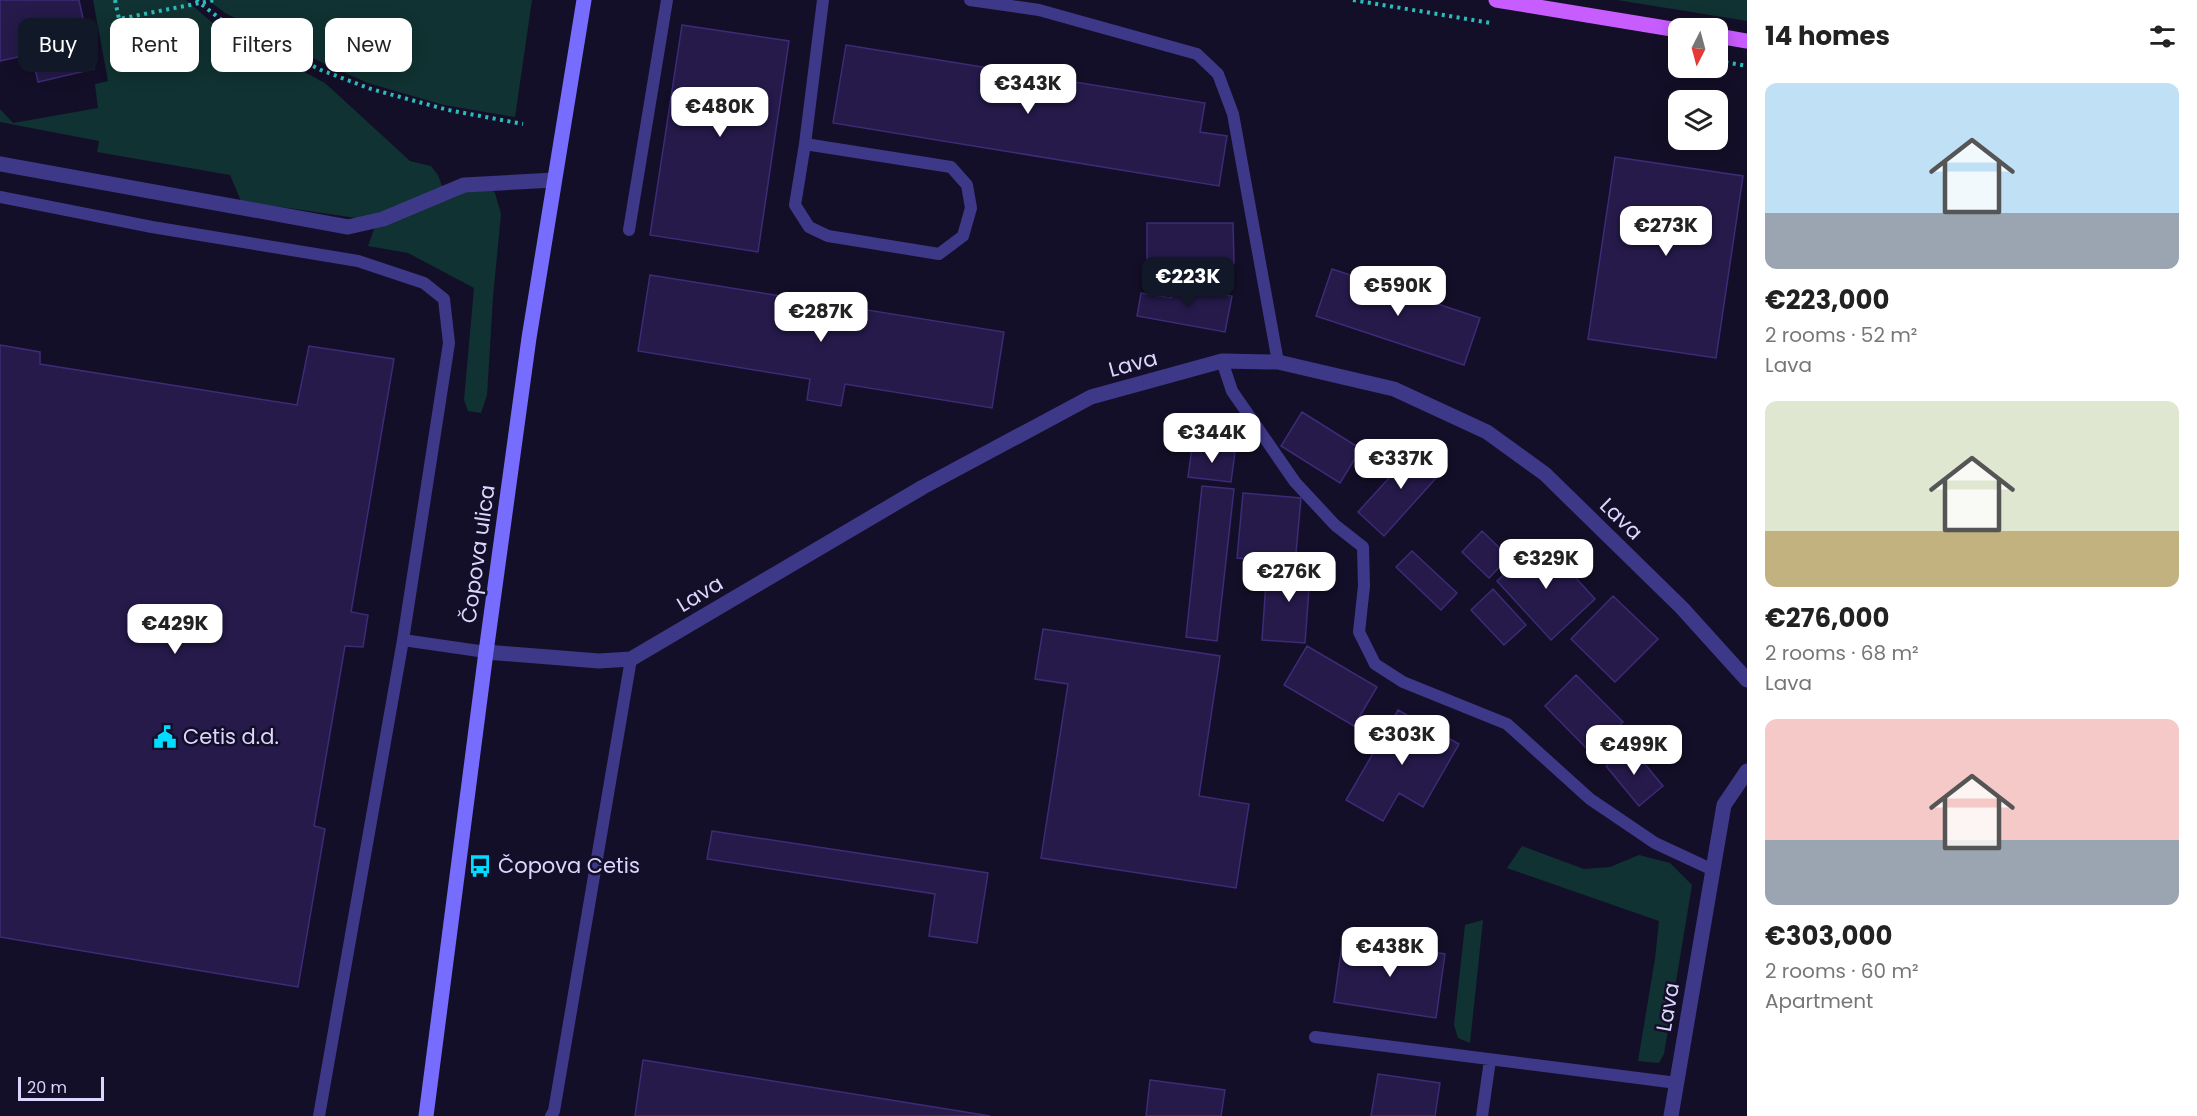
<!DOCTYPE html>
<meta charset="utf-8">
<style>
body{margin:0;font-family:Poppins,sans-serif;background:#f2f2f2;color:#222;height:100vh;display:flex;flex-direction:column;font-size:22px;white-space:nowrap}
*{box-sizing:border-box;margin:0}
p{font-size:20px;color:#767676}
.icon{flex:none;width:33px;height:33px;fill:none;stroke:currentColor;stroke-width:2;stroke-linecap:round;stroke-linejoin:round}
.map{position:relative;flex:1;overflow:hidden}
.panel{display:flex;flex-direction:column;background:#fff;width:450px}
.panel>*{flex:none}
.hud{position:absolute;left:18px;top:18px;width:570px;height:54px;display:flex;gap:12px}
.needle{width:39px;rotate:186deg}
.fabs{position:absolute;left:1668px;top:18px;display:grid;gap:12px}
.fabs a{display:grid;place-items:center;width:60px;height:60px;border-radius:12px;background:#fff;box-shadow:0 3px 15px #0003;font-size:30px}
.scale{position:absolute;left:18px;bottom:15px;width:86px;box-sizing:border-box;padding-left:6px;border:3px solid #dcd6ff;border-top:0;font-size:16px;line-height:21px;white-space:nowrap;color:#dcd6ff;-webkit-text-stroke:4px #140f28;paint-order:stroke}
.price{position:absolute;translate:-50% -51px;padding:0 14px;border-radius:12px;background:#fff;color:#222;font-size:20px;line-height:39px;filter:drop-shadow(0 2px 3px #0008)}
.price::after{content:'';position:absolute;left:50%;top:36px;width:18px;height:14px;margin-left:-9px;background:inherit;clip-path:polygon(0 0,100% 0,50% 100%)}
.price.selected{background:#111827;color:#fff}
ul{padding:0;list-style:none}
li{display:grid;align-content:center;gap:12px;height:318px;padding:0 18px}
li span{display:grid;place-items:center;height:186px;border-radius:12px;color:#555}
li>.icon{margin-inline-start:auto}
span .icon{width:108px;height:108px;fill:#fffc;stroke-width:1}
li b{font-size:26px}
h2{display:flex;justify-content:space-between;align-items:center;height:72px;padding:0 18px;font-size:26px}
.pill{padding:0 21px;border-radius:12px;background:#fff;box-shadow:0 3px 15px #0003;font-size:21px;line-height:54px}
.pill.selected{background:#111827;color:#fff}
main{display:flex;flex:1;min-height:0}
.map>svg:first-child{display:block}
.green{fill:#113232}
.building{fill:#251a4a;stroke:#3d2b77;stroke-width:1.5}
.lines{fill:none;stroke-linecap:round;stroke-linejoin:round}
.path{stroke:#2abebb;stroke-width:4;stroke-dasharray:3 4.5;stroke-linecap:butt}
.lane{stroke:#3e3889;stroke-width:12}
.street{stroke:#3e3889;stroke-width:15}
.secondary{stroke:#766dff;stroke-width:15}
.primary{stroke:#c85dff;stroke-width:15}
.labels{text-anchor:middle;stroke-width:5;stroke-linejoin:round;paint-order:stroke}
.street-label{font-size:21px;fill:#dcd6ff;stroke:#140f28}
.poi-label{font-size:21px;fill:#dcd6ff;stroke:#140f28;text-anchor:start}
</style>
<main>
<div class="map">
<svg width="1747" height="1116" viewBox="0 0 1747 1116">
<rect width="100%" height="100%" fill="#140f28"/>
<path class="green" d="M 93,0 L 186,0 L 215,25 L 325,83 L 410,161 L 431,166 L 438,175 L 443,189 L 484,183 L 495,193 L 501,214 L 493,297 L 487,395 L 481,413 L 468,411 L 464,400 L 474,288 L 408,253 L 368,246 L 377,221 L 241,201 L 230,175 L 97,152 L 99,141 L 0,122 L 0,109 L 13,123 L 98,108 L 95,84 L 108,81 Z
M 208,0 L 532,0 L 515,117 L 444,105 L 368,83 L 325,64 L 225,13 Z
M 1617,0 L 1747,0 L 1747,21 L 1741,20 Z
M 1522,846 L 1584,869 L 1610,867 L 1639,855 L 1670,863 L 1692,885 L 1664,1054 L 1659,1063 L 1638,1061 L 1655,959 L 1659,921 L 1507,868 Z
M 1483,920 L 1470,1043 L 1458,1038 L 1454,1025 L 1465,925 Z"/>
<path class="building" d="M 0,0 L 79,0 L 94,69 L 38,82 L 32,54 L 0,61 Z
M 682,25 L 789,41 L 758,252 L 650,235 Z
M 846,45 L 1205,103 L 1200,132 L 1227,136 L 1219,186 L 833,123 Z
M 1615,157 L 1743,176 L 1716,358 L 1588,339 Z
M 1147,223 L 1233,223 L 1234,263 L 1147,264 Z
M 1332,269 L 1480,318 L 1464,365 L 1316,316 Z
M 650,275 L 1004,332 L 992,408 L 845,384 L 841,406 L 807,400 L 810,379 L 638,351 Z
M 1173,285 L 1232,296 L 1225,332 L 1137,316 L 1141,293 L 1171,298 Z
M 0,345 L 40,352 L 40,364 L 297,405 L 309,346 L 394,359 L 351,612 L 368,615 L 363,647 L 345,646 L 314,826 L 325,829 L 298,987 L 0,937 Z
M 1302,412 L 1361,449 L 1340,483 L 1281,446 Z
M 1419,445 L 1445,468 L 1384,536 L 1358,512 Z
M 1192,447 L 1235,452 L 1231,482 L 1188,477 Z
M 1202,486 L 1234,489 L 1217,641 L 1186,637 Z
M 1243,493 L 1301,498 L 1295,564 L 1237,558 Z
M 1482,531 L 1509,557 L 1489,578 L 1462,552 Z
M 1541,540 L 1595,599 L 1551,640 L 1497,581 Z
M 1412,551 L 1457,593 L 1441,610 L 1396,567 Z
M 1267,567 L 1328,571 L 1326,590 L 1309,589 L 1305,643 L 1262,640 Z
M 1493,589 L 1526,625 L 1504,645 L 1471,610 Z
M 1613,596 L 1658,639 L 1615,682 L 1571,639 Z
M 1043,629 L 1220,656 L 1199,796 L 1249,804 L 1236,888 L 1041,858 L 1068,684 L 1035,679 Z
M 1307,646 L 1377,687 L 1354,726 L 1284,685 Z
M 1576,675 L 1623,722 L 1591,753 L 1545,706 Z
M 1398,710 L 1459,744 L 1423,807 L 1399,793 L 1383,821 L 1346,800 Z
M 1630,746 L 1663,786 L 1639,806 L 1606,766 Z
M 712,831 L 988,873 L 977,943 L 929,936 L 935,894 L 707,859 Z
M 1343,938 L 1445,954 L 1436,1018 L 1334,1002 Z
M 643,1060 L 990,1116 L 635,1116 Z
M 1378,1074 L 1440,1083 L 1435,1116 L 1371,1116 Z
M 1150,1080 L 1225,1090 L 1221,1116 L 1146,1116 Z"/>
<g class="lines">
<path class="path" d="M 115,0 L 119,19 L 215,0
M 196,0 L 223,21 L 321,70 L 371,89 L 448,110 L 523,124
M 1353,0 L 1491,23
M 1718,61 L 1747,66"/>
<path class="lane" d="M 970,0 L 1039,10 L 1197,54 L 1218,74 L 1233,114 L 1278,362
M 805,144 L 951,167 L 967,185 L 971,208 L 963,236 L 939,254 L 828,236 L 809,227 L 795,205 L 805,144 L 823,0
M 0,197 L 152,227 L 358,261 L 424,283 L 444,299 L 449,343 L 403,640
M 629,230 L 667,0
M 1222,361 L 1232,391 L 1295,482 L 1335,525 L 1363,547 L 1364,586 L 1359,632 L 1375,664 L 1403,682 L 1507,724 L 1590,799 L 1655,843 L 1713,870
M 1315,1037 L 1677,1083
M 319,1116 L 403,640 L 486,652
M 551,1116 L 554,1111 L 631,659
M 1482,1116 L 1490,1060"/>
<path class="street" d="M 0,164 L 348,227 L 383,219 L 464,185 L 554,180
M 486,652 L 599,661 L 631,659 L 923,487 L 1091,397 L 1222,361 L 1278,362 L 1394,389 L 1487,432 L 1545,474 L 1682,608 L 1747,680
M 1671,1116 L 1724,805 L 1747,771"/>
<path class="secondary" d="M 426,1116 L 486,652 L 529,338 L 584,0"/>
<path class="primary" d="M 1496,0 L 1678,30
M 1718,36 L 1747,41"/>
</g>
<defs>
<g id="civic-bare" transform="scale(1.8)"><path d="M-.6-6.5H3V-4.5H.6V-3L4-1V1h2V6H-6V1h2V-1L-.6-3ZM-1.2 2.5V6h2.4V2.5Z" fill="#02ddff" stroke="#140f28" stroke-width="2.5" paint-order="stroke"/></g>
<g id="bus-bare" transform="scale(1.8)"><path d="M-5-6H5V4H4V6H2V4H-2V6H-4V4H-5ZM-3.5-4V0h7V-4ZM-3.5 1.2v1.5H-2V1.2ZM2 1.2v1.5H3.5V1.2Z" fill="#02ddff" stroke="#140f28" stroke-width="2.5" paint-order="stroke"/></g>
</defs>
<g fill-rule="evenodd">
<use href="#civic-bare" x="165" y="737"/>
<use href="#bus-bare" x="480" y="866"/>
</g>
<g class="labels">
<g class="street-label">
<text transform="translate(1133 364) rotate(-15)" y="7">Lava</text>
<text transform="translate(1621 519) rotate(44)" y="7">Lava</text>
<text transform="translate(478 554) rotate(-82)" y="7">Čopova ulica</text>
<text transform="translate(700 594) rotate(-31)" y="7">Lava</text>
<text transform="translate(1668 1007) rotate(-80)" y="7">Lava</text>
</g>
<g class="poi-label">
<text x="183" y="744">Cetis d.d.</text>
<text x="498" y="873">Čopova Cetis</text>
</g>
</g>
</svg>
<div class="fabs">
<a><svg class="needle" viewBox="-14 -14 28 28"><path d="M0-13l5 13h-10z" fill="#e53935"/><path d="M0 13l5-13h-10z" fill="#767676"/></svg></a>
<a><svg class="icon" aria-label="layers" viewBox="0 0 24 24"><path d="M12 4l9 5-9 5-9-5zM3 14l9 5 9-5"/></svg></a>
</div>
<div class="scale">20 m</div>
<b class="price" style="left:1028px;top:115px">€343K</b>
<b class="price" style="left:720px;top:138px">€480K</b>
<b class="price" style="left:1666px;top:257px">€273K</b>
<b class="price selected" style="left:1188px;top:308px">€223K</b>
<b class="price" style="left:1398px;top:317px">€590K</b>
<b class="price" style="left:821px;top:343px">€287K</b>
<b class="price" style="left:1212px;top:464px">€344K</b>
<b class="price" style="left:1401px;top:490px">€337K</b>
<b class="price" style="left:1546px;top:590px">€329K</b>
<b class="price" style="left:1289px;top:603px">€276K</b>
<b class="price" style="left:175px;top:655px">€429K</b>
<b class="price" style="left:1402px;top:766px">€303K</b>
<b class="price" style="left:1634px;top:776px">€499K</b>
<b class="price" style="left:1390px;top:978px">€438K</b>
<div class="hud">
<a class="pill selected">Buy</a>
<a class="pill">Rent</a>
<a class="pill">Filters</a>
<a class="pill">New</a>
</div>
</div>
<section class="panel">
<h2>14 homes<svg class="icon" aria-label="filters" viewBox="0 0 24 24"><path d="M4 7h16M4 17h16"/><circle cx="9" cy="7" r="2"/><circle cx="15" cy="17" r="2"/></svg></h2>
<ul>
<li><span style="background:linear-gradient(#bfe0f5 70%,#9aa5b1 0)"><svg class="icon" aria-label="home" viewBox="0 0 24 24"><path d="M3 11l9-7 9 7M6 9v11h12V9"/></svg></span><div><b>€223,000</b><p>2 rooms · 52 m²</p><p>Lava</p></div></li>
<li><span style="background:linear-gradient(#dfe7d0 70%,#c2b280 0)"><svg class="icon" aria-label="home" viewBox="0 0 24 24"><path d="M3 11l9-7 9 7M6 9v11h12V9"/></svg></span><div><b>€276,000</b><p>2 rooms · 68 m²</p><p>Lava</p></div></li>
<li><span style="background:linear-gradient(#f6c9c9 65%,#9aa5b1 0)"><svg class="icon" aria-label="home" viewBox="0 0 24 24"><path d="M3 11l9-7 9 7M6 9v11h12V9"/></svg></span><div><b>€303,000</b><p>2 rooms · 60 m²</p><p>Apartment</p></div></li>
</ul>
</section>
</main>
